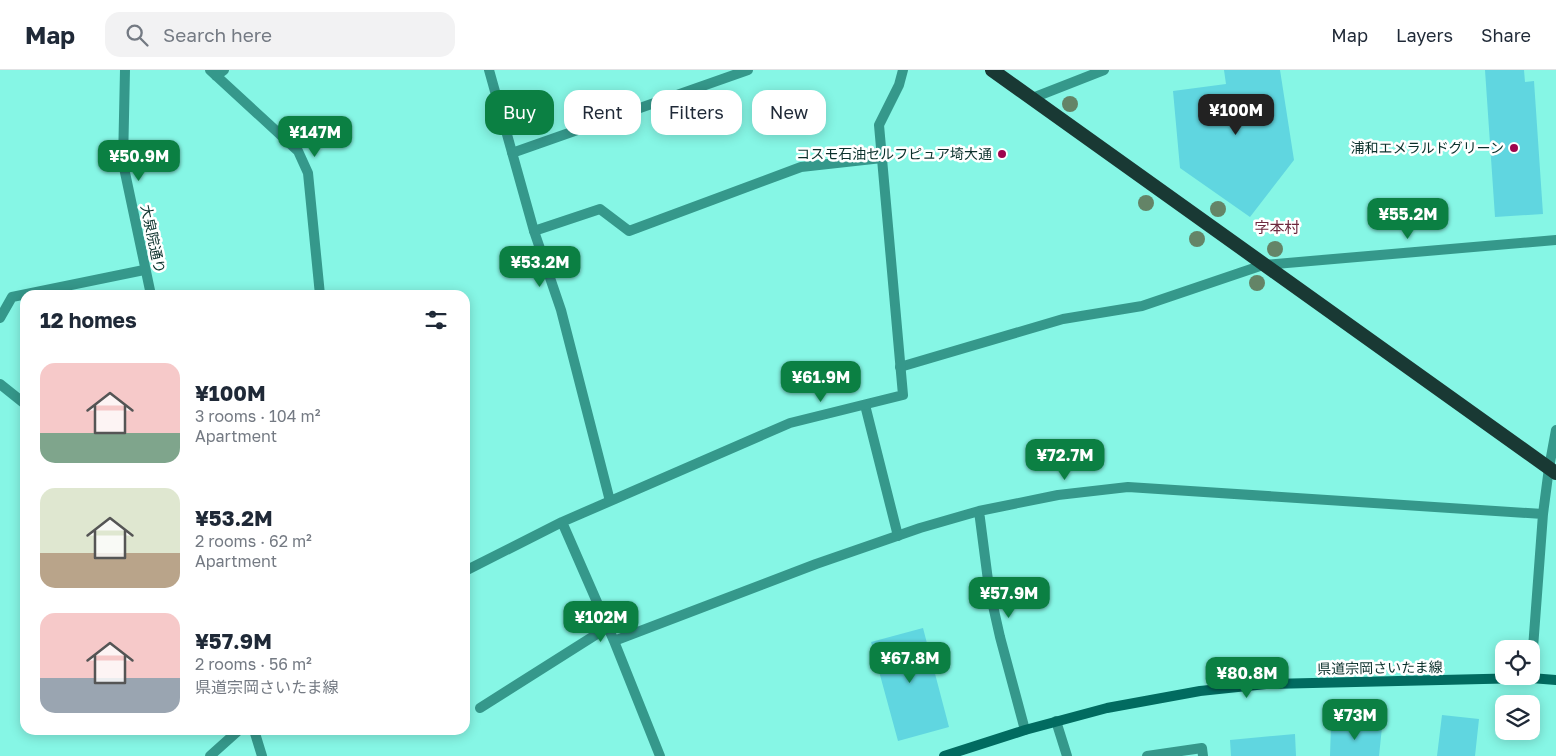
<!DOCTYPE html>
<meta charset="utf-8">
<style>
body{margin:0;font-family:"Golos Text","Noto Sans JP",sans-serif;background:#f2f2f3;color:#1f2937;height:100vh;display:flex;flex-direction:column;font-size:19px;white-space:nowrap}
*{box-sizing:border-box;margin:0}
p{font-size:16px;color:#747a83}
.icon{flex:none;width:28px;height:28px;fill:none;stroke:currentColor;stroke-width:2;stroke-linecap:round;stroke-linejoin:round}
.map{position:relative;flex:1;overflow:hidden}
.details{position:absolute;left:20px;top:220px;width:450px;height:445px;display:flex;flex-direction:column;background:#fff;border-radius:15px;box-shadow:0 2px 12px #0003}
.details>*{flex:none}
.guide{position:absolute;left:485px;top:20px;width:475px;height:45px;display:flex;gap:10px}
.tools{position:absolute;left:1495px;top:570px;display:grid;gap:10px}
.tools a{display:grid;place-items:center;width:45px;height:45px;border-radius:10px;background:#fff;box-shadow:0 2px 12px #0003;font-size:25px}
.price{position:absolute;translate:-50% -42px;padding:0 11px;border-radius:10px;background:#0b8043;color:#fff;font-size:16px;line-height:32px;filter:drop-shadow(0 1px 2px #0008)}
.price::after{content:'';position:absolute;left:50%;top:30px;width:15px;height:11px;margin-left:-8px;background:inherit;clip-path:polygon(0 0,100% 0,50% 100%)}
.price.active{background:#222;color:#fff}
ul{padding:0;list-style:none}
li{display:flex;align-items:center;gap:15px;height:125px;padding:0 20px}
li span{display:grid;place-items:center;flex:none;width:140px;height:100px;border-radius:15px;color:#555}
li>.icon{margin-inline-start:auto}
span .icon{width:60px;height:60px;fill:#fffc;stroke-width:1}
li b{font-size:21px}
h2{display:flex;justify-content:space-between;align-items:center;height:60px;padding:0 20px;font-size:21px}
.chip{padding:0 18px;border-radius:15px;background:#fff;box-shadow:0 2px 12px #0003;font-size:18px;line-height:45px}
.chip.active{background:#0b8043;color:#fff}
header{display:flex;align-items:center;gap:30px;box-sizing:border-box;height:70px;padding:0 25px;background:#fff;border-bottom:1px solid #e0e1e3}
header strong{font-size:24px}
nav{display:flex;gap:28px;margin-inline-start:auto;font-size:18px}
.search{width:350px;height:45px;background:#f2f2f3;display:flex;align-items:center;gap:12px;box-sizing:border-box;padding:0 18px;border-radius:15px;color:#747a83;font-size:19px}
.map>svg:first-child{display:block}
.building{fill:#60d6e0}
.lines{fill:none;stroke-linecap:round;stroke-linejoin:round}
.service{stroke:#35988b;stroke-width:10}
.minor{stroke:#35988b;stroke-width:10}
.tertiary{stroke:#35988b;stroke-width:10}
.secondary{stroke:#016b60;stroke-width:10}
.trunk{stroke:#193934;stroke-width:14}
.tree{fill:#648467}
.poi-dot{fill:#9e054d;stroke:#fff;stroke-width:2}
.labels{text-anchor:middle;stroke-width:5;stroke-linejoin:round;paint-order:stroke}
.poi-label{font-size:14px;fill:#0b302b;stroke:#fff;text-anchor:end}
.street-label{font-size:14px;fill:#0b302b;stroke:#fff}
.neighbourhood-label{font-size:15px;fill:#6d283e;stroke:#fff}
</style>
<header>
<strong>Map</strong>
<div class="search"><svg class="icon" aria-label="search" viewBox="0 0 24 24"><circle cx="10" cy="10" r="6"/><path d="M15 15l6 6"/></svg>Search here</div>
<nav><a>Map</a><a>Layers</a><a>Share</a></nav>
</header>
<div class="map">
<svg width="1556" height="686" viewBox="0 0 1556 686">
<rect width="100%" height="100%" fill="#86f6e5"/>
<path class="building" d="M 1224,0 L 1280,0 L 1294,90 L 1250,147 L 1180,98 L 1173,21 L 1226,14 Z
M 1485,0 L 1524,0 L 1525,12 L 1534,11 L 1543,144 L 1495,147 Z
M 923,558 L 949,657 L 898,671 L 871,572 Z
M 1442,645 L 1479,649 L 1475,686 L 1437,686 Z
M 1331,655 L 1382,657 L 1379,686 L 1330,686 Z
M 1295,664 L 1296,686 L 1231,686 L 1230,670 Z"/>
<g class="lines">
<path class="service" d="M 534,161 L 600,139 L 629,161 L 801,97 L 882,88
M 900,297 L 1063,249 L 1142,236 L 1263,195
M 0,314 L 25,334
M 865,335 L 898,466
M 480,638 L 608,557
M 1056,651 L 1067,686
M 1147,686 L 1202,678 L 1203,686"/>
<path class="minor" d="M 210,0 L 298,81 L 308,103 L 320,225
M 489,0 L 534,161 L 561,240 L 610,431
M 216,6 L 224,0
M 1030,29 L 1104,0
M 512,83 L 748,0
M 1263,195 L 1556,170
M 0,248 L 12,227 L 144,200
M 979,441 L 989,518 L 1000,567 L 1025,660
M 562,452 L 614,571 L 660,686
M 465,501 L 562,452 L 790,353 L 903,325 L 879,55 L 899,15 L 903,0
M 614,571 L 816,494 L 920,458 L 979,441 L 1058,425 L 1128,417 L 1543,444
M 1531,605 L 1543,444 L 1549,398 L 1556,360
M 210,686 L 239,660"/>
<path class="tertiary" d="M 125,0 L 123,93 L 151,225
M 254,660 L 262,686"/>
<path class="secondary" d="M 944,686 L 1025,660 L 1107,638 L 1200,621 L 1266,614 L 1531,608 L 1556,610"/>
<path class="trunk" d="M 992,0 L 1556,403"/>
</g>
<g class="tree">
<circle cx="1070" cy="34" r="8"/>
<circle cx="1146" cy="133" r="8"/>
<circle cx="1218" cy="139" r="8"/>
<circle cx="1197" cy="169" r="8"/>
<circle cx="1275" cy="179" r="8"/>
<circle cx="1257" cy="213" r="8"/>
</g>
<g class="poi-dot">
<circle cx="1514" cy="78" r="5"/>
<circle cx="1002" cy="84" r="5"/>
</g>
<g class="labels">
<g class="poi-label">
<text x="1504" y="83">浦和エメラルドグリーン</text>
<text x="992" y="89">コスモ石油セルフピュア埼大通</text>
</g>
<g class="street-label">
<text transform="translate(153 169) rotate(78)" y="5">大泉院通り</text>
<text transform="translate(1380 598) rotate(-1)" y="5">県道宗岡さいたま線</text>
</g>
<g class="neighbourhood-label">
<text x="1277" y="163">字本村</text>
</g>
</g>
</svg>
<div class="tools">
<a><svg class="icon" aria-label="locate" viewBox="0 0 24 24"><circle cx="12" cy="12" r="6"/><path d="M12 2v4M12 18v4M2 12h4M18 12h4"/></svg></a>
<a><svg class="icon" aria-label="layers" viewBox="0 0 24 24"><path d="M12 4l9 5-9 5-9-5zM3 14l9 5 9-5"/></svg></a>
</div>
<b class="price active" style="left:1236px;top:66px">¥100M</b>
<b class="price" style="left:315px;top:88px">¥147M</b>
<b class="price" style="left:139px;top:112px">¥50.9M</b>
<b class="price" style="left:1408px;top:170px">¥55.2M</b>
<b class="price" style="left:540px;top:218px">¥53.2M</b>
<b class="price" style="left:821px;top:333px">¥61.9M</b>
<b class="price" style="left:1065px;top:411px">¥72.7M</b>
<b class="price" style="left:1009px;top:549px">¥57.9M</b>
<b class="price" style="left:601px;top:573px">¥102M</b>
<b class="price" style="left:910px;top:614px">¥67.8M</b>
<b class="price" style="left:1247px;top:629px">¥80.8M</b>
<b class="price" style="left:1355px;top:671px">¥73M</b>
<div class="guide">
<a class="chip active">Buy</a>
<a class="chip">Rent</a>
<a class="chip">Filters</a>
<a class="chip">New</a>
</div>
<section class="details">
<h2>12 homes<svg class="icon" aria-label="filters" viewBox="0 0 24 24"><path d="M4 7h16M4 17h16"/><circle cx="9" cy="7" r="2"/><circle cx="15" cy="17" r="2"/></svg></h2>
<ul>
<li><span style="background:linear-gradient(#f6c9c9 70%,#7fa58c 0)"><svg class="icon" aria-label="home" viewBox="0 0 24 24"><path d="M3 11l9-7 9 7M6 9v11h12V9"/></svg></span><div><b>¥100M</b><p>3 rooms · 104 m²</p><p>Apartment</p></div></li>
<li><span style="background:linear-gradient(#dfe7d0 65%,#b9a48a 0)"><svg class="icon" aria-label="home" viewBox="0 0 24 24"><path d="M3 11l9-7 9 7M6 9v11h12V9"/></svg></span><div><b>¥53.2M</b><p>2 rooms · 62 m²</p><p>Apartment</p></div></li>
<li><span style="background:linear-gradient(#f6c9c9 65%,#9aa5b1 0)"><svg class="icon" aria-label="home" viewBox="0 0 24 24"><path d="M3 11l9-7 9 7M6 9v11h12V9"/></svg></span><div><b>¥57.9M</b><p>2 rooms · 56 m²</p><p>県道宗岡さいたま線</p></div></li>
</ul>
</section>
</div>
